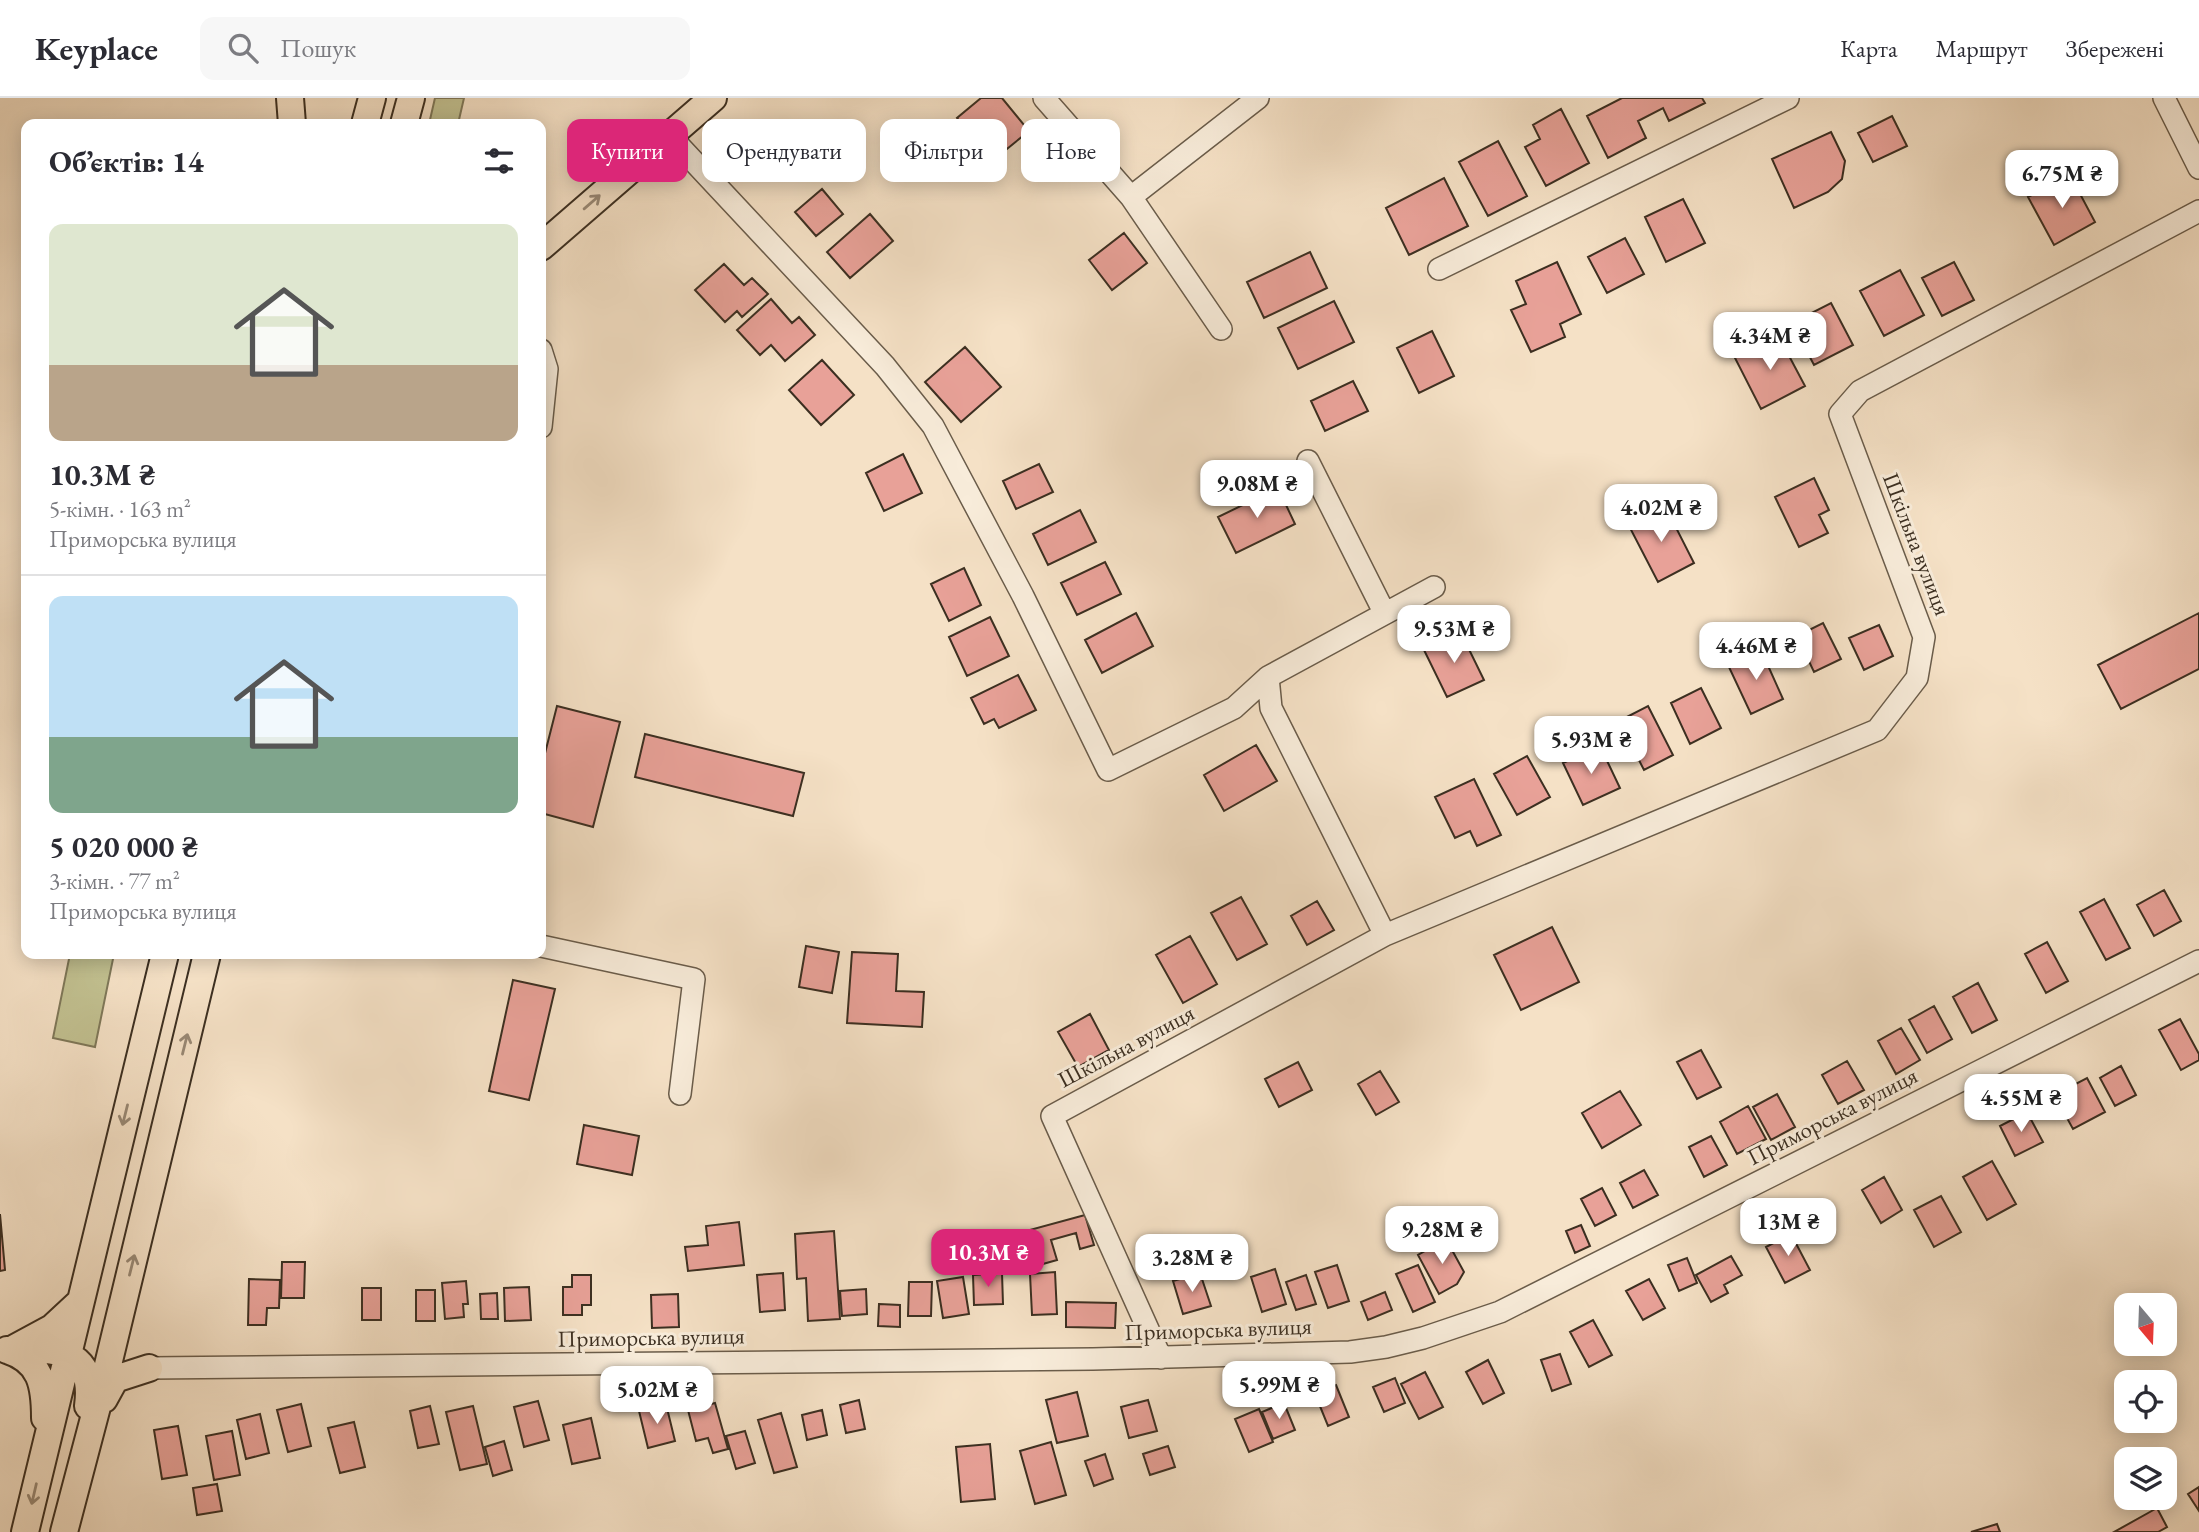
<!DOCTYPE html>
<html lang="uk">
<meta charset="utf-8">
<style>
body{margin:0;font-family:"EB Garamond",serif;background:#f7f7f7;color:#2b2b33;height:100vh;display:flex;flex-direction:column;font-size:26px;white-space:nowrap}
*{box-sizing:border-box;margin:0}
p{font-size:23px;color:#7c7c81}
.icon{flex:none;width:38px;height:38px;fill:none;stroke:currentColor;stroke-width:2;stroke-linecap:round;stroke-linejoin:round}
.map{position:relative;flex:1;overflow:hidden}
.details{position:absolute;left:21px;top:21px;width:525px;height:840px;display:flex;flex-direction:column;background:#fff;border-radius:14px;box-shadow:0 4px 18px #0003}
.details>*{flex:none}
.guide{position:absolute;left:567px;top:21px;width:665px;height:63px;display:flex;gap:14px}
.needle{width:46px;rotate:161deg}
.buttons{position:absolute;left:2114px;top:1195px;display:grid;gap:14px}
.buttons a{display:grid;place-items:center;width:63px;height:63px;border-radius:14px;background:#fff;box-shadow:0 4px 18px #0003;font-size:35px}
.price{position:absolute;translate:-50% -60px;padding:0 16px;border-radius:14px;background:#fff;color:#222;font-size:23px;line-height:46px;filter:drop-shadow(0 2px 4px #0008)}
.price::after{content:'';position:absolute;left:50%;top:42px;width:21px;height:16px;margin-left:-10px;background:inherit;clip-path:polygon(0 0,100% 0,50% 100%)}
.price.current{background:#db2777;color:#fff}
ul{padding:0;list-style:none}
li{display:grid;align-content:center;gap:14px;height:371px;padding:0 28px}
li+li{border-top:2px solid #e1e1e2}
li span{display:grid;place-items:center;height:217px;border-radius:14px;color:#555}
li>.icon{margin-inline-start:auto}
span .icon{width:126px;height:126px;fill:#fffc;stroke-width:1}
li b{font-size:30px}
h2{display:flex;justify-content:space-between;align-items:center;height:84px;padding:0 28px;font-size:30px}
.tag{padding:0 24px;border-radius:14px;background:#fff;box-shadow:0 4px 18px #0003;font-size:24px;line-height:63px}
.tag.current{background:#db2777;color:#fff}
header{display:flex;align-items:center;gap:42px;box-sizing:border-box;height:98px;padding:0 35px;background:#fff;border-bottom:2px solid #e1e1e2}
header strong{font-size:33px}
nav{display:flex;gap:38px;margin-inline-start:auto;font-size:24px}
.search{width:490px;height:63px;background:#f7f7f7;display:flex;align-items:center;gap:18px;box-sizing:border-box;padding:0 24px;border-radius:14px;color:#7c7c81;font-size:26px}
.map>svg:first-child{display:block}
.green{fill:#c2c191;stroke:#7f7859;stroke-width:2}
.building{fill:#e8a198;stroke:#3c2f21;stroke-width:2}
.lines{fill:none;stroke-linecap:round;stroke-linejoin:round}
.minor-casing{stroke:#6a5c4a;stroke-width:24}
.major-casing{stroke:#3c2f21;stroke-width:30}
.minor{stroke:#f8ecda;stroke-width:21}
.major{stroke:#f5e1c6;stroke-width:26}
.oneway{stroke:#988874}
.labels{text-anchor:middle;stroke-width:6;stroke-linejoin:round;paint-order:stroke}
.street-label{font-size:23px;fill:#3c2f21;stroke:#f8ecda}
</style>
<header>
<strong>Keyplace</strong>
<div class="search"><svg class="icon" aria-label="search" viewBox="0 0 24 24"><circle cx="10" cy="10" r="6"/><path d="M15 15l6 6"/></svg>Пошук</div>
<nav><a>Карта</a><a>Маршрут</a><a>Збережені</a></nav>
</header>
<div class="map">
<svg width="2199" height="1434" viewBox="0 0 2199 1434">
<rect width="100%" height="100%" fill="#f5e1c6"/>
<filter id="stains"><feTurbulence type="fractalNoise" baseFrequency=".00286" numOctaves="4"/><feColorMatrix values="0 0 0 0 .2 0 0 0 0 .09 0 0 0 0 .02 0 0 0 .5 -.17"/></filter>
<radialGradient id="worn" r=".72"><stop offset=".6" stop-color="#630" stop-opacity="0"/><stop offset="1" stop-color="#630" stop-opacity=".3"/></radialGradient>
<path class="green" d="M 435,0 L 464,0 L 458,26 L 429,26 Z
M 70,856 L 114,856 L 95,949 L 53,940 Z"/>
<path class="building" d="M 981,0 L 1002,0 L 1029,33 L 992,63 L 957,20 Z
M 1622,0 L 1702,0 L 1705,5 L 1669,23 L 1663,10 L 1638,23 L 1646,40 L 1608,60 L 1587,18 Z
M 1561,11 L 1589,65 L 1546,88 L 1525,49 L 1540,41 L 1533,27 Z
M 1892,18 L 1907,48 L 1873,64 L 1858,35 Z
M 1831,34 L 1845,63 L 1842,81 L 1828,94 L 1794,110 L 1772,61 Z
M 1498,43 L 1527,98 L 1488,118 L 1459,64 Z
M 2070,77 L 2095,124 L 2054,147 L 2028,99 Z
M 1444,80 L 1468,128 L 1409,157 L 1386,110 Z
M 822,91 L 843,116 L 816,138 L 795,114 Z
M 1683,101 L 1705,145 L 1666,164 L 1645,119 Z
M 870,116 L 893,143 L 850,180 L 827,154 Z
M 1124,135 L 1147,165 L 1112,192 L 1089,162 Z
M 1625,140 L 1644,176 L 1607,195 L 1588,159 Z
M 1310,154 L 1327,190 L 1264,220 L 1247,184 Z
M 1557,164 L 1581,216 L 1560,226 L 1565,239 L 1531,254 L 1511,212 L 1526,206 L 1516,183 Z
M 1954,164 L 1974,202 L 1942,218 L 1922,180 Z
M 724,166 L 744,187 L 752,180 L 768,196 L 742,219 L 737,213 L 725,224 L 695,192 Z
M 1900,172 L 1924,217 L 1884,238 L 1860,193 Z
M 771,201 L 792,225 L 799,219 L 815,237 L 785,263 L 771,247 L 760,257 L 737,232 Z
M 1334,203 L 1354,244 L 1298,271 L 1278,230 Z
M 1831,205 L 1853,247 L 1814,267 L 1792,225 Z
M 1432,233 L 1454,278 L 1419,295 L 1397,250 Z
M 1778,237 L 1805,288 L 1761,311 L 1735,260 Z
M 965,249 L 1001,289 L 961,324 L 925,284 Z
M 822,262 L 854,297 L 821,327 L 789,292 Z
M 1353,283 L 1368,313 L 1325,333 L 1311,303 Z
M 903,356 L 922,395 L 884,413 L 866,375 Z
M 1039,366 L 1053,394 L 1016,411 L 1003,383 Z
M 1814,380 L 1829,412 L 1819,417 L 1828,435 L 1799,449 L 1775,399 Z
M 1278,390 L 1295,426 L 1236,455 L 1218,419 Z
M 1665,408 L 1694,465 L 1658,484 L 1628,426 Z
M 1080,412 L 1096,444 L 1048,467 L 1033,436 Z
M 1105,464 L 1121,496 L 1077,517 L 1061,485 Z
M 964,470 L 981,507 L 949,523 L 931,486 Z
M 1136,515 L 1153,548 L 1102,575 L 1085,542 Z
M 2199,515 L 2199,571 L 2121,611 L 2098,567 Z
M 990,519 L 1009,558 L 967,578 L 949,539 Z
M 1823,525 L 1841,561 L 1814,574 L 1797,538 Z
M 1879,527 L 1893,558 L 1864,572 L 1849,540 Z
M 1461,535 L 1484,582 L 1447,599 L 1424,552 Z
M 1761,552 L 1783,601 L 1751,616 L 1728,567 Z
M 1018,577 L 1036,612 L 999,630 L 994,621 L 984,626 L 971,600 Z
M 1701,590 L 1721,630 L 1690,646 L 1671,605 Z
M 557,608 L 620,624 L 593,729 L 541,715 L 541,671 Z
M 1648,608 L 1673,657 L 1644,672 L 1619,623 Z
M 645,636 L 804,675 L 793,718 L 635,679 Z
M 1256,647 L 1277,683 L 1224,713 L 1204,677 Z
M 1600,648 L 1620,690 L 1583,707 L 1563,665 Z
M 1527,658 L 1550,699 L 1517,717 L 1494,676 Z
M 1474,681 L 1501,737 L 1477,748 L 1470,733 L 1455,740 L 1435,699 Z
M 2164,792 L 2181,823 L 2154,838 L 2137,807 Z
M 1241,799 L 1267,846 L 1237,862 L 1211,815 Z
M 2104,801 L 2130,850 L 2106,862 L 2080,814 Z
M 1317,803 L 1334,832 L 1307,847 L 1291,818 Z
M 1552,829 L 1579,884 L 1521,912 L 1494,857 Z
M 1190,838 L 1217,886 L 1183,905 L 1156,857 Z
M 2047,844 L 2068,883 L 2046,895 L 2025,856 Z
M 806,848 L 839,854 L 832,895 L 799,889 Z
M 852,854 L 898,856 L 896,893 L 924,894 L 922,929 L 847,925 Z
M 513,882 L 555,891 L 529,1002 L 489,993 Z
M 1978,885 L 1997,922 L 1972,935 L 1953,899 Z
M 1934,908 L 1952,941 L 1927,955 L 1909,922 Z
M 1090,916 L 1109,952 L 1078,969 L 1058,934 Z
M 2180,921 L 2199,956 L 2199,962 L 2181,972 L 2159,932 Z
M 1901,930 L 1920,962 L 1896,976 L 1878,943 Z
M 1701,952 L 1721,989 L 1697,1001 L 1677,964 Z
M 1847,963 L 1864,992 L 1838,1006 L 1822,977 Z
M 1298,964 L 1312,992 L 1279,1009 L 1265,981 Z
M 2121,968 L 2136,997 L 2115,1008 L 2100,980 Z
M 1380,973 L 1399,1004 L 1376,1017 L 1358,986 Z
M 2087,980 L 2105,1014 L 2073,1031 L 2062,1011 L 2071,1006 L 2064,992 Z
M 1620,993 L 1641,1027 L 1602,1050 L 1582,1015 Z
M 1777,996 L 1795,1029 L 1771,1042 L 1753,1009 Z
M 1748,1008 L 1766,1041 L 1737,1056 L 1720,1024 Z
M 2027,1014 L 2043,1044 L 2015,1058 L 2000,1028 Z
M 584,1027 L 639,1038 L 632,1077 L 577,1066 Z
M 1711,1038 L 1727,1067 L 1704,1079 L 1689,1049 Z
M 1992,1063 L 2016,1106 L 1987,1122 L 1963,1079 Z
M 1644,1072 L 1658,1097 L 1633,1110 L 1620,1085 Z
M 1884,1079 L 1902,1112 L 1881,1125 L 1862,1092 Z
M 1602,1090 L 1616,1117 L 1595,1128 L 1581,1101 Z
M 1941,1098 L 1961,1134 L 1934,1149 L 1914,1112 Z
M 0,1116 L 5,1172 L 0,1173 Z
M 1085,1117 L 1094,1147 L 1080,1151 L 1076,1135 L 1051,1142 L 1057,1162 L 1025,1171 L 1015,1136 Z
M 739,1124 L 744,1167 L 688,1173 L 685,1149 L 708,1147 L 706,1128 Z
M 1581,1127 L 1590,1148 L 1575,1155 L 1566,1133 Z
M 834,1133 L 840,1221 L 808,1223 L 806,1180 L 797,1181 L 795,1136 Z
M 1791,1136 L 1810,1172 L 1785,1185 L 1766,1149 Z
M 1446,1141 L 1464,1174 L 1457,1186 L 1439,1196 L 1418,1157 Z
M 1731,1158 L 1742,1177 L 1724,1187 L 1728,1195 L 1711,1204 L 1696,1177 Z
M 1687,1160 L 1697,1185 L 1679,1193 L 1668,1167 Z
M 282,1164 L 305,1164 L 304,1200 L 281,1200 Z
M 1337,1167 L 1349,1203 L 1328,1210 L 1315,1174 Z
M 1418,1167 L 1435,1204 L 1413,1214 L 1396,1176 Z
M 1275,1171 L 1286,1206 L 1262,1214 L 1251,1179 Z
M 1055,1174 L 1057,1216 L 1032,1217 L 1030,1176 Z
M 783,1175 L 785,1212 L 760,1214 L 757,1177 Z
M 1002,1175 L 1003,1206 L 974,1207 L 973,1177 Z
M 1200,1175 L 1211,1208 L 1183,1216 L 1173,1183 Z
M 572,1177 L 591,1177 L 591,1207 L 582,1207 L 582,1217 L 563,1217 L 563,1189 L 572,1189 Z
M 1306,1177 L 1316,1206 L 1296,1212 L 1286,1184 Z
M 963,1179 L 969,1216 L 943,1220 L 937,1183 Z
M 249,1181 L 280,1182 L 279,1210 L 267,1210 L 266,1227 L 248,1227 Z
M 1649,1181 L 1665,1210 L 1643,1222 L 1626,1193 Z
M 466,1183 L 468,1206 L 463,1206 L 464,1219 L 445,1221 L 442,1185 Z
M 909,1184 L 932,1184 L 931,1218 L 908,1218 Z
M 529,1189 L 531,1222 L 505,1223 L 504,1190 Z
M 362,1190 L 381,1190 L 381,1222 L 362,1222 Z
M 866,1191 L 867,1216 L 842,1218 L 840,1193 Z
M 416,1192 L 435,1192 L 435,1223 L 416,1223 Z
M 1385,1194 L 1392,1212 L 1368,1222 L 1361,1204 Z
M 497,1195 L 498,1221 L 481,1221 L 480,1196 Z
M 678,1196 L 679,1229 L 652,1230 L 651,1197 Z
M 1066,1204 L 1116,1205 L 1115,1230 L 1066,1229 Z
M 879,1206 L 900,1207 L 900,1229 L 878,1228 Z
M 1593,1222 L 1612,1257 L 1589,1269 L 1570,1234 Z
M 1560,1256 L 1571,1286 L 1552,1293 L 1541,1262 Z
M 1488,1262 L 1504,1295 L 1483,1306 L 1466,1274 Z
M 1425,1274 L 1443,1309 L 1419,1321 L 1401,1286 Z
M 1395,1280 L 1405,1305 L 1384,1314 L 1373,1289 Z
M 1336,1287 L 1349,1319 L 1328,1328 L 1315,1296 Z
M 1077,1294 L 1088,1338 L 1057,1345 L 1046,1302 Z
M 859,1302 L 865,1331 L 846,1335 L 840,1307 Z
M 1148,1302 L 1157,1333 L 1129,1340 L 1121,1309 Z
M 538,1303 L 549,1342 L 524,1349 L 514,1309 Z
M 715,1305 L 728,1351 L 713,1355 L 708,1340 L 696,1343 L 688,1312 Z
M 1284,1305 L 1295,1332 L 1273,1341 L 1262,1314 Z
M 301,1306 L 311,1348 L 288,1354 L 277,1312 Z
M 666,1306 L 675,1343 L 648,1350 L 639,1313 Z
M 430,1308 L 439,1346 L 418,1350 L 410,1313 Z
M 473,1308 L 487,1366 L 460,1372 L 446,1314 Z
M 1259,1311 L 1273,1344 L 1249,1354 L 1235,1321 Z
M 822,1312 L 827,1337 L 807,1342 L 802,1317 Z
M 781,1315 L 797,1369 L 774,1375 L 758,1322 Z
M 260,1316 L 269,1355 L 246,1361 L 237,1322 Z
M 591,1320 L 600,1360 L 572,1366 L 563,1327 Z
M 354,1324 L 365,1369 L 340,1375 L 328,1330 Z
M 178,1328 L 187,1377 L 162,1381 L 154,1332 Z
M 232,1333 L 240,1377 L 214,1382 L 206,1338 Z
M 745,1333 L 755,1365 L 736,1371 L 726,1338 Z
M 504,1343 L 512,1372 L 493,1378 L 485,1349 Z
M 1051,1344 L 1066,1397 L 1035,1406 L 1020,1353 Z
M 990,1346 L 995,1401 L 961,1404 L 956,1349 Z
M 1168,1348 L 1175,1369 L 1150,1377 L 1143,1356 Z
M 1105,1356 L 1113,1381 L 1094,1388 L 1085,1363 Z
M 217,1386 L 222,1413 L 197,1417 L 193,1390 Z
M 2199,1389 L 2199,1413 L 2188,1396 Z
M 2157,1410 L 2167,1429 L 2158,1434 L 2114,1434 Z
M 1997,1426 L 2000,1434 L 1971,1434 Z"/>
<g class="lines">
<g class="minor-casing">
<path id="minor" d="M 1044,0 L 1131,99 L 1258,0
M 2164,0 L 2199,70
M 669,37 L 885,268 L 933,328 L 1023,498 L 1108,672 L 1234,610 L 1268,579
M 1131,99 L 1221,231
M 1439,171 L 1788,0
M 541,252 L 547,271 L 541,329
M 1308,363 L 1384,514
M 1385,837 L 1271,610 L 1268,579 L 1434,489
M 541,848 L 694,881 L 680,996
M 1161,1260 L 1052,1018 L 1385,837 L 1877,632 L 1917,580 L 1924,539 L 1840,316 L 1860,293 L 2199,113
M 149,1270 L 1093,1261 L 1350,1254 L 1386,1249 L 1423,1240 L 1500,1214 L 2199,863"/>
</g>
<g class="major-casing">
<path id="major" d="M 290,0 L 292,26
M 365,26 L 372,0
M 404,26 L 411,0
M 541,149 L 713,0
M 15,1250 L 52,1230 L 80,1204
M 7,1252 C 52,1250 96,1249 88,1308
M 7,1252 C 41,1263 45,1287 45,1320
M 104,1301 L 115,1281 L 149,1270
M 25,1434 L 165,856
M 64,1434 L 108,1267 L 207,856"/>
</g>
<use href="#minor" class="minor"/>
<use href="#major" class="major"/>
</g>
<defs><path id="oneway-shaft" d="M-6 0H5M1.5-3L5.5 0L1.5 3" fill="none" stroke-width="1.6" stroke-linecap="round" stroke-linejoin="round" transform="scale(1.75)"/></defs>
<g class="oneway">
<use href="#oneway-shaft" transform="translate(592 104) rotate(-41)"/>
<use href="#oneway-shaft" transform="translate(185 946) rotate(-76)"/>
<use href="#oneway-shaft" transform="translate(125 1017) rotate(104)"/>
<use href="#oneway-shaft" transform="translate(132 1167) rotate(-76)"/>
<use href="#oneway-shaft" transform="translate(34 1396) rotate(103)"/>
</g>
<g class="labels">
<g class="street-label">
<text transform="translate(1917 446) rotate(69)" y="8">Шкільна вулиця</text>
<text transform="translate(1126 948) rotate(-28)" y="8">Шкільна вулиця</text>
<text transform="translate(1832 1018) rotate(-27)" y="8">Приморська вулиця</text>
<text transform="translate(1218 1231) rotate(-2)" y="8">Приморська вулиця</text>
<text transform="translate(651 1239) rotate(-1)" y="8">Приморська вулиця</text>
</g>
</g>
<rect width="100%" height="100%" filter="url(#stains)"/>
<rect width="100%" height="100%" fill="url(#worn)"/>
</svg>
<div class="buttons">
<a><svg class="needle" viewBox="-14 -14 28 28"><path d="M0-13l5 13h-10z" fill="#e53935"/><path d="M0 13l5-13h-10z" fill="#7c7c81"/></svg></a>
<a><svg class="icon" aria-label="locate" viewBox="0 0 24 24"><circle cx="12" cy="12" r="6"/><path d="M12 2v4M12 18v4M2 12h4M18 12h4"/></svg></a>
<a><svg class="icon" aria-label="layers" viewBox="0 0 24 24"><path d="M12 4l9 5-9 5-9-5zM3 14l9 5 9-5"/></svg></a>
</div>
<b class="price" style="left:2062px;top:112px">6.75M ₴</b>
<b class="price" style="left:1770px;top:274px">4.34M ₴</b>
<b class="price" style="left:1257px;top:422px">9.08M ₴</b>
<b class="price" style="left:1661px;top:446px">4.02M ₴</b>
<b class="price" style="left:1454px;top:567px">9.53M ₴</b>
<b class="price" style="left:1756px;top:584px">4.46M ₴</b>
<b class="price" style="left:1591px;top:678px">5.93M ₴</b>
<b class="price" style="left:2021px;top:1036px">4.55M ₴</b>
<b class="price" style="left:1788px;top:1160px">13M ₴</b>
<b class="price" style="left:1442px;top:1168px">9.28M ₴</b>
<b class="price current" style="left:988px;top:1191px">10.3M ₴</b>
<b class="price" style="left:1192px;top:1196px">3.28M ₴</b>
<b class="price" style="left:1279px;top:1323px">5.99M ₴</b>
<b class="price" style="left:657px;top:1328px">5.02M ₴</b>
<div class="guide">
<a class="tag current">Купити</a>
<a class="tag">Орендувати</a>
<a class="tag">Фільтри</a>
<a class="tag">Нове</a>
</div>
<section class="details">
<h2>Об’єктів: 14<svg class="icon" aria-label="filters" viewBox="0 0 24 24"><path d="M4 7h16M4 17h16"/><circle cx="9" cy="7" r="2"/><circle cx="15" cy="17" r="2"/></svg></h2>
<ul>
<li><span style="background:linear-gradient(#dfe7d0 65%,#b9a48a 0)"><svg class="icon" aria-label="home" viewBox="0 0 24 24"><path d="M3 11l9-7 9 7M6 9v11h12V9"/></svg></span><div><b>10.3M ₴</b><p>5-кімн. · 163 m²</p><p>Приморська вулиця</p></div></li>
<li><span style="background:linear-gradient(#bfe0f5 65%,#7fa58c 0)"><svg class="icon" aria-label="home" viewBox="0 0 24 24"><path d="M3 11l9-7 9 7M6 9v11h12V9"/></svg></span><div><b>5 020 000 ₴</b><p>3-кімн. · 77 m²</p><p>Приморська вулиця</p></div></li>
</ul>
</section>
</div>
